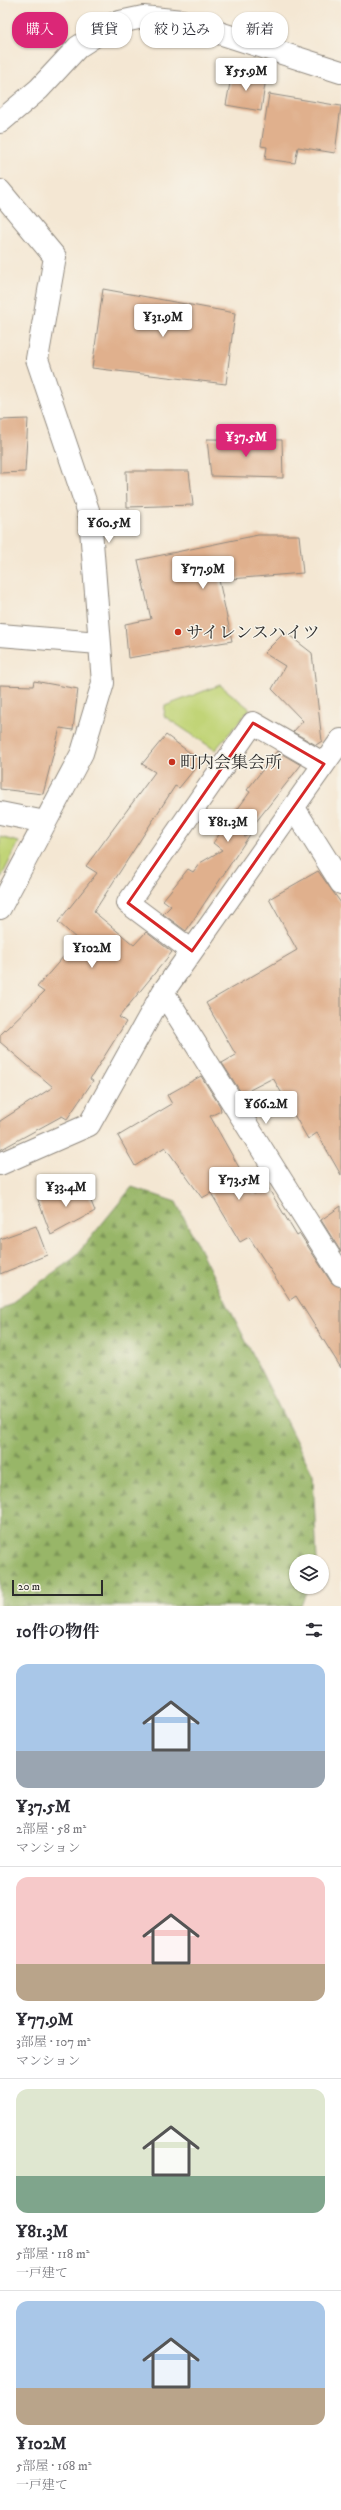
<!DOCTYPE html>
<html lang="ja">
<meta charset="utf-8">
<style>
body{margin:0;font-family:"IM FELL DW Pica","Noto Serif JP",serif;background:#f7f7f7;color:#2b2b33;height:100vh;display:flex;flex-direction:column;font-size:15px;white-space:nowrap}
*{box-sizing:border-box;margin:0}
p{font-size:13px;color:#7c7c81}
.icon{flex:none;width:22px;height:22px;fill:none;stroke:currentColor;stroke-width:2;stroke-linecap:round;stroke-linejoin:round}
.map{position:relative;height:1606px;overflow:hidden}
.drawer{display:flex;flex-direction:column;background:#fff;flex:1}
.drawer>*{flex:none}
.hud{position:absolute;left:12px;top:12px;width:317px;height:36px;display:flex;gap:8px}
.buttons{position:absolute;left:289px;top:1554px;display:grid;gap:8px}
.buttons a{display:grid;place-items:center;width:40px;height:40px;border-radius:50%;background:#fff;box-shadow:0 1px 3px #0004;font-size:20px}
.scale{position:absolute;left:12px;bottom:10px;width:91px;box-sizing:border-box;padding-left:4px;border:2px solid #2b2b2b;border-top:0;font-size:11px;line-height:14px;white-space:nowrap;color:#2b2b2b;-webkit-text-stroke:3px #f7f3e8;paint-order:stroke}
.price{position:absolute;translate:-50% -34px;padding:0 9px;border-radius:4px;background:#fff;color:#222;font-size:13px;line-height:26px;filter:drop-shadow(0 1px 2px #0008)}
.price::after{content:'';position:absolute;left:50%;top:24px;width:12px;height:9px;margin-left:-6px;background:inherit;clip-path:polygon(0 0,100% 0,50% 100%)}
.price.current{background:#db2777;color:#fff}
ul{padding:0;list-style:none}
li{display:grid;align-content:center;gap:8px;height:212px;padding:0 16px}
li+li{border-top:1px solid #e1e1e2}
li span{display:grid;place-items:center;height:124px;border-radius:12px;color:#555}
li>.icon{margin-inline-start:auto}
span .icon{width:72px;height:72px;fill:#fffc;stroke-width:1}
li b{font-size:17px}
h2{display:flex;justify-content:space-between;align-items:center;height:48px;padding:0 16px;font-size:17px}
.tag{padding:0 14px;border-radius:16px;background:#fff;box-shadow:0 1px 3px #0004;font-size:14px;line-height:36px}
.tag.current{background:#db2777;color:#fff}
.map>svg:first-child{display:block}
.forest{fill:url(#forest-firs);stroke:#62704a}
.park{fill:#c1d477;stroke:#768051}
.building{fill:#e0b08d}
.lines{fill:none;stroke-linecap:round;stroke-linejoin:round}
.street-casing{stroke:#90897f;stroke-width:24}
.street{stroke:#fff;stroke-width:22}
.marked{fill:none;stroke:#d62828;stroke-width:3;stroke-linejoin:round}
.poi-dot{fill:#c8321e;stroke:#f7f3e8;stroke-width:1.5}
.labels{text-anchor:middle;stroke-width:3;stroke-linejoin:round;paint-order:stroke}
.poi-label{font-size:17px;fill:#2b2b2b;stroke:#f7f3e8;text-anchor:start}
</style>
<div class="map">
<svg width="341" height="1606" viewBox="0 0 341 1606">
<defs>
<pattern id="forest-firs" width="22" height="20" patternUnits="userSpaceOnUse"><rect width="22" height="20" fill="#98b668"/><path d="M5 1l3.5 6h-7zM16 11l3.5 6h-7z" fill="#7c9456"/></pattern>
</defs>
<rect width="100%" height="100%" fill="#f7f3e8"/>
<filter id="ink" filterUnits="userSpaceOnUse"><feTurbulence type="fractalNoise" baseFrequency=".025" numOctaves="2"/><feDisplacementMap in="SourceGraphic" scale="8" xChannelSelector="R" yChannelSelector="G"/><feConvolveMatrix kernelMatrix="1 2 1 2 8 2 1 2 1" color-interpolation-filters="sRGB"/></filter>
<filter id="wash" filterUnits="userSpaceOnUse"><feTurbulence type="fractalNoise" baseFrequency=".012" numOctaves="4" result="noise"/><feDisplacementMap in="SourceGraphic" scale="16" xChannelSelector="R" yChannelSelector="G"/><feGaussianBlur stdDeviation="0.9" result="paint"/><feColorMatrix in="noise" values="0 0 0 0 0 0 0 0 0 0 0 0 0 0 0 0 0 1.4 0 .05"/><feComposite in="paint" operator="in"/></filter>
<g filter="url(#wash)">
<rect width="100%" height="100%" fill="#f4e7d3"/>
<path class="forest" d="M 132,1187 L 176,1202 L 313,1475 L 317,1561 L 296,1561 L 296,1587 L 308,1587 L 301,1606 L 0,1606 L 0,1311 L 74,1258 Z"/>
<path class="park" d="M 220,685 L 250,709 L 215,750 L 164,716 L 165,706 Z
M 0,837 L 19,842 L 0,880 Z"/>
<g id="blocks">
<path class="building" d="M 232,72 L 266,78 L 261,111 L 226,105 Z
M 269,94 L 341,106 L 335,153 L 298,147 L 295,163 L 265,159 L 267,147 L 261,146 Z
M 103,289 L 235,313 L 226,384 L 92,368 Z
M 28,419 L 25,472 L 0,473 L 0,420 Z
M 207,439 L 282,440 L 283,478 L 211,476 Z
M 126,471 L 189,471 L 193,505 L 127,507 Z
M 258,535 L 299,535 L 303,573 L 219,580 L 232,641 L 128,658 L 125,624 L 151,619 L 138,560 Z
M 285,632 L 312,653 L 322,741 L 316,745 L 293,732 L 303,721 L 272,689 L 285,666 L 264,653 Z
M 34,681 L 78,689 L 73,730 L 60,728 L 43,794 L 0,789 L 0,685 L 33,686 Z
M 166,735 L 201,761 L 179,788 L 175,786 L 94,912 L 134,945 L 146,932 L 172,952 L 119,1017 L 126,1022 L 90,1079 L 93,1081 L 67,1119 L 62,1116 L 0,1150 L 0,1121 L 53,1087 L 0,1042 L 0,1035 L 44,992 L 37,987 L 78,940 L 58,922 L 97,873 L 86,866 L 155,772 L 142,764 Z
M 277,751 L 301,765 L 244,837 L 251,833 L 186,931 L 163,914 L 171,906 L 163,900 L 188,869 L 193,872 L 200,863 L 222,850 L 213,843 L 250,792 L 247,790 Z
M 318,871 L 341,903 L 341,1175 L 317,1133 L 308,1139 L 273,1078 L 242,1094 L 222,1063 L 236,1055 L 206,1003 L 297,950 L 269,899 Z
M 201,1076 L 220,1106 L 221,1111 L 210,1116 L 254,1194 L 267,1186 L 297,1236 L 300,1234 L 331,1282 L 341,1287 L 341,1368 L 296,1296 L 290,1300 L 249,1237 L 240,1242 L 211,1193 L 202,1198 L 165,1147 L 135,1166 L 118,1136 L 172,1104 L 167,1095 Z
M 84,1184 L 95,1211 L 51,1235 L 38,1200 Z
M 341,1206 L 341,1252 L 321,1220 Z
M 36,1226 L 47,1255 L 0,1274 L 0,1239 Z"/>
</g>
</g>
<g filter="url(#ink)">
<use href="#blocks" fill-opacity="0" stroke="#90897f" stroke-width="1"/>
<g class="lines">
<g class="street-casing">
<path id="street" d="M 0,122 L 39,89 L 78,47 L 115,23 L 143,17 L 182,21 L 341,72
M 0,191 L 55,257 L 37,359 L 90,516 L 103,683 L 82,753 L 0,908
M 0,635 L 99,643
M 294,808 L 341,883
M 0,813 L 45,822
M 192,951 L 128,903 L 253,723 L 324,764
M 163,992 L 341,1275
M 0,1164 L 89,1125 L 163,992 L 341,740"/>
</g>
<use href="#street" class="street"/>
</g>
</g>
<path class="marked" d="M 253,723 L 324,764 L 192,951 L 128,903 Z"/>
<g class="poi-dot">
<circle cx="178" cy="632" r="4"/>
<circle cx="172" cy="762" r="4"/>
</g>
<g class="labels">
<g class="poi-label">
<text x="186" y="638">サイレンスハイツ</text>
<text x="180" y="768">町内会集会所</text>
</g>
</g>
</svg>
<div class="buttons">
<a><svg class="icon" aria-label="layers" viewBox="0 0 24 24"><path d="M12 4l9 5-9 5-9-5zM3 14l9 5 9-5"/></svg></a>
</div>
<div class="scale">20 m</div>
<b class="price" style="left:246px;top:92px">¥55.9M</b>
<b class="price" style="left:163px;top:338px">¥31.9M</b>
<b class="price current" style="left:246px;top:458px">¥37.5M</b>
<b class="price" style="left:109px;top:544px">¥60.5M</b>
<b class="price" style="left:203px;top:590px">¥77.9M</b>
<b class="price" style="left:228px;top:843px">¥81.3M</b>
<b class="price" style="left:92px;top:969px">¥102M</b>
<b class="price" style="left:266px;top:1125px">¥66.2M</b>
<b class="price" style="left:239px;top:1201px">¥73.5M</b>
<b class="price" style="left:66px;top:1208px">¥33.4M</b>
<div class="hud">
<a class="tag current">購入</a>
<a class="tag">賃貸</a>
<a class="tag">絞り込み</a>
<a class="tag">新着</a>
</div>
</div>
<section class="drawer">
<h2>10件の物件<svg class="icon" aria-label="filters" viewBox="0 0 24 24"><path d="M4 7h16M4 17h16"/><circle cx="9" cy="7" r="2"/><circle cx="15" cy="17" r="2"/></svg></h2>
<ul>
<li><span style="background:linear-gradient(#a9c7e8 70%,#9aa5b1 0)"><svg class="icon" aria-label="home" viewBox="0 0 24 24"><path d="M3 11l9-7 9 7M6 9v11h12V9"/></svg></span><div><b>¥37.5M</b><p>2部屋 · 58 m²</p><p>マンション</p></div></li>
<li><span style="background:linear-gradient(#f6c9c9 70%,#b9a48a 0)"><svg class="icon" aria-label="home" viewBox="0 0 24 24"><path d="M3 11l9-7 9 7M6 9v11h12V9"/></svg></span><div><b>¥77.9M</b><p>3部屋 · 107 m²</p><p>マンション</p></div></li>
<li><span style="background:linear-gradient(#dfe7d0 70%,#7fa58c 0)"><svg class="icon" aria-label="home" viewBox="0 0 24 24"><path d="M3 11l9-7 9 7M6 9v11h12V9"/></svg></span><div><b>¥81.3M</b><p>5部屋 · 118 m²</p><p>一戸建て</p></div></li>
<li><span style="background:linear-gradient(#a9c7e8 70%,#b9a48a 0)"><svg class="icon" aria-label="home" viewBox="0 0 24 24"><path d="M3 11l9-7 9 7M6 9v11h12V9"/></svg></span><div><b>¥102M</b><p>5部屋 · 168 m²</p><p>一戸建て</p></div></li>
</ul>
</section>
